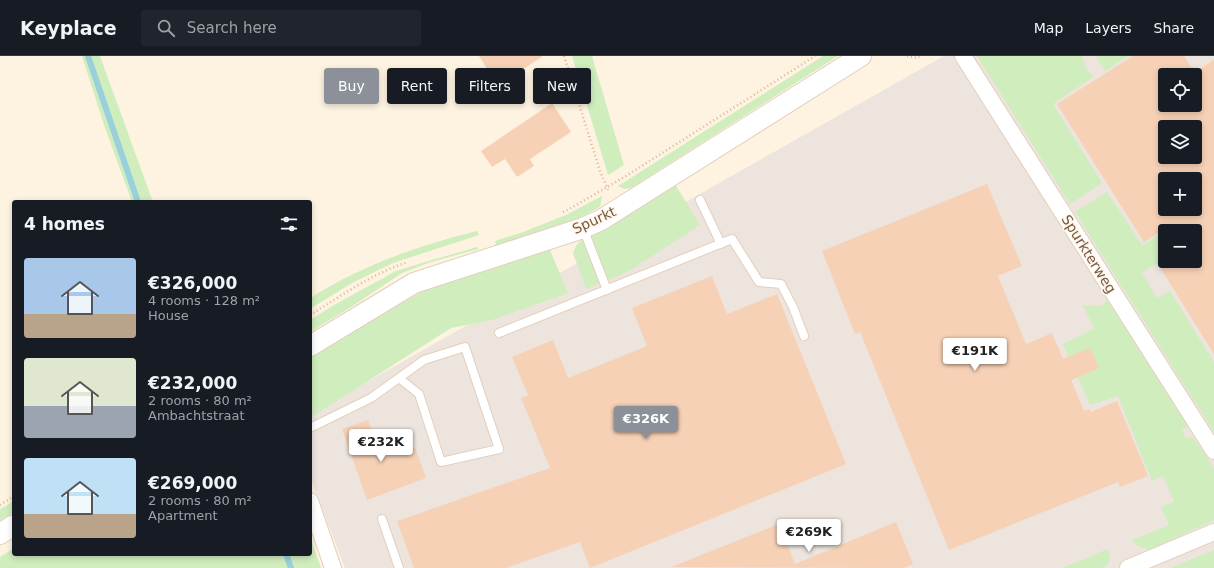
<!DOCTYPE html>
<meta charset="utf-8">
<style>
body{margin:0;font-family:"DejaVu Sans",sans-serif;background:#20242c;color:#f1f3f6;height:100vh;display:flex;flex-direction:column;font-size:15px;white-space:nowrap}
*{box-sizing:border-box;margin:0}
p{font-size:13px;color:#9ea1a6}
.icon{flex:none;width:22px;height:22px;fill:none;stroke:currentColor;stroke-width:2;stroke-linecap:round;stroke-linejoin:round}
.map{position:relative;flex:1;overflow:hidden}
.sheet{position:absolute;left:12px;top:144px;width:300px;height:356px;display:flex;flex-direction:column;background:#171b24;border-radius:4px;box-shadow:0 2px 6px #0003}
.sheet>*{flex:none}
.hud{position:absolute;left:324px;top:12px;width:380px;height:36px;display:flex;gap:8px}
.tools{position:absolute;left:1158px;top:12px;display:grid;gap:8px}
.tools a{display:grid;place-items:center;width:44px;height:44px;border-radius:4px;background:#171b24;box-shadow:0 2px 6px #0003;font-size:20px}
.price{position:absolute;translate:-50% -34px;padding:0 9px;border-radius:4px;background:#fff;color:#222;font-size:13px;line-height:26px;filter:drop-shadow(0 1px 2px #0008)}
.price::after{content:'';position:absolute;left:50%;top:24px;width:12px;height:9px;margin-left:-6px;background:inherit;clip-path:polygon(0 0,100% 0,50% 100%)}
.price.active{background:#8c9099;color:#fff}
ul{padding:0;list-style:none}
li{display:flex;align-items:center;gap:12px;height:100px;padding:0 12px}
li span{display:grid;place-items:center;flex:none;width:112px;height:80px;border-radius:4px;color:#555}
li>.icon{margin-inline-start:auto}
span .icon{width:48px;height:48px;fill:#fffc;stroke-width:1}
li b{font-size:17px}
h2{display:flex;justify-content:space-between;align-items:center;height:48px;padding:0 12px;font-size:17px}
.chip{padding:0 14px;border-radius:4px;background:#171b24;box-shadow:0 2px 6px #0003;font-size:14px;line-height:36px}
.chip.active{background:#8c9099;color:#fff}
header{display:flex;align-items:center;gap:24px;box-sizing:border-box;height:56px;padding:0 20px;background:#171b24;border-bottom:1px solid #363941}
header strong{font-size:19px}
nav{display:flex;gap:22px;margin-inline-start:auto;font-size:14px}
.search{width:280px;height:36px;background:#20242c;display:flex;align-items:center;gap:10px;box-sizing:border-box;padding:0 14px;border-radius:4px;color:#9ea1a6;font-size:15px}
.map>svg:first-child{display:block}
.industrial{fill:#ece4dd;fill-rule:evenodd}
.green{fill:#d0edbe}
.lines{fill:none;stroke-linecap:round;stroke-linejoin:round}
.stream{stroke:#99d0dc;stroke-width:6}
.building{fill:#f6d1b6;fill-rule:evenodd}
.service-casing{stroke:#e3cfbc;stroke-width:10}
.minor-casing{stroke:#e3cfbc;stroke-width:18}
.tertiary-casing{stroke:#e3cfbc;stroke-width:22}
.path{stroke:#dbb499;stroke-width:2.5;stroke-dasharray:1 3;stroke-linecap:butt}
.service{stroke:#fff;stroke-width:8}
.minor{stroke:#fff;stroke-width:16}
.tertiary{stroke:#fff;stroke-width:20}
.labels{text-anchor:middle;stroke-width:3;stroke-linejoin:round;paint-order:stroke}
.street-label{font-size:14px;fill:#775846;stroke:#fff7e9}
</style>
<header>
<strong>Keyplace</strong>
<div class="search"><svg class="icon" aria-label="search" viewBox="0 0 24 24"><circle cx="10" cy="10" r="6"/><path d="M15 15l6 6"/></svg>Search here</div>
<nav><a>Map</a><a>Layers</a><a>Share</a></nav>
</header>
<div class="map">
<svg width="1214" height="512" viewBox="0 0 1214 512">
<rect width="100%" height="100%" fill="#fef3e1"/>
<path class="industrial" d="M 944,0 L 1214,0 L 1214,512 L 345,512 L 310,421 L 310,358 ZM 1165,19 L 1195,19 L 1195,49 L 1165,49 ZM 1165,71 L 1195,71 L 1195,101 L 1165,101 ZM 1165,123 L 1195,123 L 1195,153 L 1165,153 ZM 1165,175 L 1195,175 L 1195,205 L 1165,205 Z"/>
<path class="green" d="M 82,0 L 100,0 L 153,146 L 132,146 L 104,69 Z
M 572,0 L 592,0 L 624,109 L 608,119 Z
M 823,0 L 838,0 L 631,132 L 624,133 L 618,130 Z
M 977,0 L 1082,0 L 1085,10 L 1093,21 L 1053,48 L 1102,127 L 1070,148 Z
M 1096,0 L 1128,0 L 1105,15 Z
M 675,128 L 700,169 L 629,215 L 586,233 L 573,197 L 577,188 L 585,181 Z
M 1107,136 L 1142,189 L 1165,176 L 1165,202 L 1142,217 L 1157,242 L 1170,235 L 1214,306 L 1214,376 L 1075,156 Z
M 602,140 L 600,151 L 581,161 L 496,189 L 495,185 L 523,176 L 566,159 Z
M 477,175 L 479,179 L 393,207 L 352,227 L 310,253 L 310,242 C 361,210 419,189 477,175 Z
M 477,191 L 479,193 L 431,206 L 402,217 L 351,251 L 310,276 L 310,264 L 334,249 L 396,215 L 425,206 Z
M 550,194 L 568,237 L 492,264 L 451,272 L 310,362 L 310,301 L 433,229 Z
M 1107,244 L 1188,371 L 1182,374 L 1186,383 L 1192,380 L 1214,412 L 1214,464 L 1151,493 C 1141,493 1139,492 1132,484 L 1169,469 L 1161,451 L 1174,446 L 1163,420 L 1152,425 L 1118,340 L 1090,349 L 1063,288 L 1094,273 L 1083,249 L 1101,250 Z
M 14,445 L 14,456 L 0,465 L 0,453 Z
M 310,480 L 321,512 L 0,512 L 0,501 L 14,492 L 14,498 L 310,498 Z
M 1108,493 L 1110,503 L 1107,509 L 1101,512 L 1062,512 Z
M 1214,494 L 1214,512 L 1170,512 Z"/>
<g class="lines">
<path class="stream" d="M 88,0 L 138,146
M 286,498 L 291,512"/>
</g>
<path class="building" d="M 479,0 L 543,0 L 498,30 Z
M 1133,0 L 1184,0 L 1195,18 L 1195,16 L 1214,4 L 1214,298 L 1156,205 L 1195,205 L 1195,175 L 1161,175 L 1144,186 L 1057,48 ZM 1165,19 L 1195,19 L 1195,49 L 1165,49 ZM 1165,71 L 1195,71 L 1195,101 L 1165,101 ZM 1165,123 L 1195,123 L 1195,153 L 1165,153 Z
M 552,47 L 571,76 L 530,103 L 534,110 L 517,121 L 505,103 L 492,111 L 481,95 Z
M 987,128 L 1022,210 L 998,220 L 1026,288 L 1052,277 L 1063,303 L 1090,292 L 1099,312 L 1071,324 L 1084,355 L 1089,353 L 1091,356 L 1117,345 L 1148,420 L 1120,431 L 1118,426 L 949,494 L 860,276 L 855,278 L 822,195 Z
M 712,220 L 727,258 L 777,238 L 846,408 L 590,512 L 580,486 L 506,512 L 414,512 L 397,465 L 550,412 L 521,342 L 528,339 L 512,301 L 553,284 L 568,322 L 647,290 L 632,252 Z
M 368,364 L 381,402 L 415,391 L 426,422 L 367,444 L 342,373 Z
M 896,466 L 913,508 L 904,512 L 671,511 L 779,468 L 795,508 Z"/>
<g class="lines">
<g class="service-casing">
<path id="service" d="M 700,144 L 721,188
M 583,172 L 607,234
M 499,277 L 732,183 L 759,226 L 781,228 L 793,251 L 804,280
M 310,372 L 371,342 L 424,304 L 465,291 L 499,393 L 441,406 L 419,338 L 399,322
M 382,463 L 399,512"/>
</g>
<g class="minor-casing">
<path id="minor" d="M 963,0 L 1214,395
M 310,445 L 333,512
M 1128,512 L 1214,476"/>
</g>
<g class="tertiary-casing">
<path id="tertiary" d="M 310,290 L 414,227 L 583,172 L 601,164 L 861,0
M 0,478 L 14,469"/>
</g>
<path class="path" d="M 564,0 L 600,115 L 609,136
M 907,0 L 917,2 L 920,0
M 563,156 L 571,152 L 626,120 L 815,0
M 310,259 C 341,240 373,217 408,206
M 0,449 L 14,440"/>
<use href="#service" class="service"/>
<use href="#minor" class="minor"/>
<use href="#tertiary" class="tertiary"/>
</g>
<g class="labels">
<g class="street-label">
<text transform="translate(594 164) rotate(-25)" y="5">Spurkt</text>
<text transform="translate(1089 198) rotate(58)" y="5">Spurkterweg</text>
</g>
</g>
</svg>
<div class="tools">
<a><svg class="icon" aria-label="locate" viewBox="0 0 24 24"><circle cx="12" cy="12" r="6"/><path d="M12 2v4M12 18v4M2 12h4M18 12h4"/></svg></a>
<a><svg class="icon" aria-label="layers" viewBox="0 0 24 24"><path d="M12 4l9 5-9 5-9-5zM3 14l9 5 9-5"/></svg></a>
<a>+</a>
<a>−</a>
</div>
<b class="price" style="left:975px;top:316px">€191K</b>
<b class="price active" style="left:646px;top:384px">€326K</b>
<b class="price" style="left:381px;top:407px">€232K</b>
<b class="price" style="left:809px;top:497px">€269K</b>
<div class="hud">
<a class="chip active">Buy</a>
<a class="chip">Rent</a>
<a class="chip">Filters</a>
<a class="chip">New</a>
</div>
<section class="sheet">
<h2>4 homes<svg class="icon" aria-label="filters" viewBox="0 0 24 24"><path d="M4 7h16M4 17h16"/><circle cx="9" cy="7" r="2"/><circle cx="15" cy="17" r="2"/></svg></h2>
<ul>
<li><span style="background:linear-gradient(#a9c7e8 70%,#b9a48a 0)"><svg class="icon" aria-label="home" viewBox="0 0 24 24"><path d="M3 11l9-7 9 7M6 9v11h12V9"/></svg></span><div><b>€326,000</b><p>4 rooms · 128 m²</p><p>House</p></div></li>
<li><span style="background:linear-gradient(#dfe7d0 60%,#9aa5b1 0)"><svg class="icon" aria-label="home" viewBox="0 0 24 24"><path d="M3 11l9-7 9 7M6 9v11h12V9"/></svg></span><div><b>€232,000</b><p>2 rooms · 80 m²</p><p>Ambachtstraat</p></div></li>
<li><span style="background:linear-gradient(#bfe0f5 70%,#b9a48a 0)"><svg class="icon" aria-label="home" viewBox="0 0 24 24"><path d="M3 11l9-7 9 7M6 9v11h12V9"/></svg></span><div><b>€269,000</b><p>2 rooms · 80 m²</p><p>Apartment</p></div></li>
</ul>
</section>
</div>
